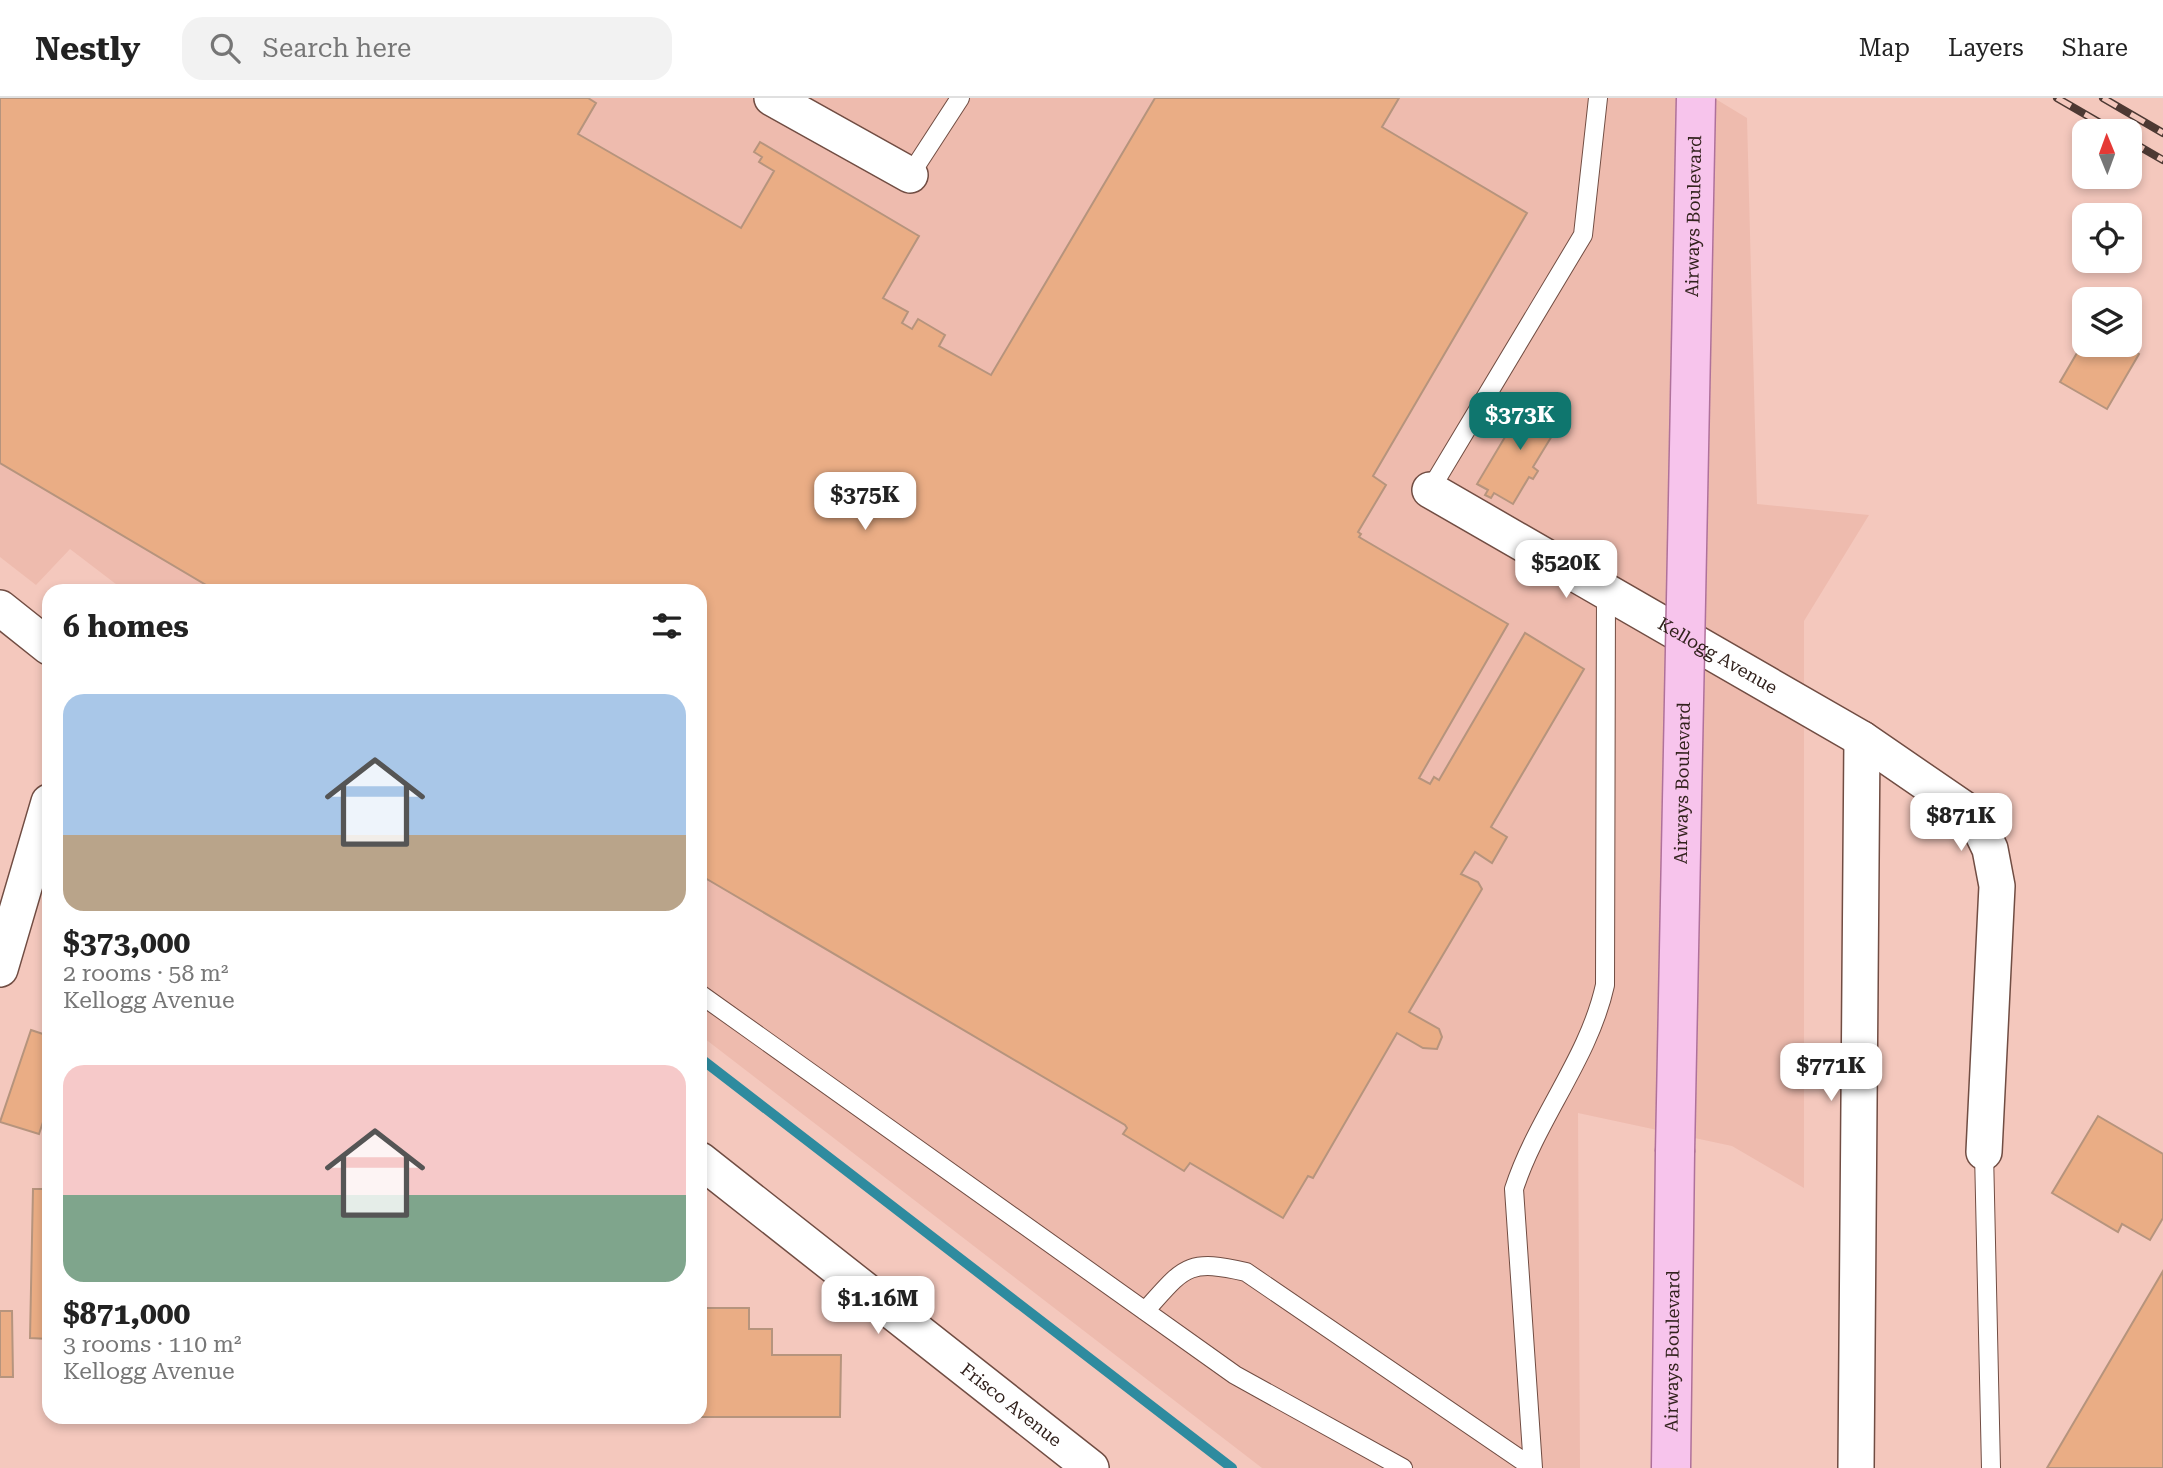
<!DOCTYPE html>
<meta charset="utf-8">
<style>
body{margin:0;font-family:"Roboto Serif",serif;background:#f2f2f2;color:#222;height:100vh;display:flex;flex-direction:column;font-size:26px;white-space:nowrap}
*{box-sizing:border-box;margin:0}
p{font-size:23px;color:#767676}
.icon{flex:none;width:38px;height:38px;fill:none;stroke:currentColor;stroke-width:2;stroke-linecap:round;stroke-linejoin:round}
.map{position:relative;flex:1;overflow:hidden}
.details{position:absolute;left:42px;top:486px;width:665px;height:840px;display:flex;flex-direction:column;background:#fff;border-radius:21px;box-shadow:0 4px 10px #0003}
.details>*{flex:none}
.needle{width:46px;rotate:359deg}
.fabs{position:absolute;left:2072px;top:21px;display:grid;gap:14px}
.fabs a{display:grid;place-items:center;width:70px;height:70px;border-radius:14px;background:#fff;box-shadow:0 4px 10px #0003;font-size:35px}
.price{position:absolute;translate:-50% -60px;padding:0 16px;border-radius:14px;background:#fff;color:#222;font-size:23px;line-height:46px;filter:drop-shadow(0 2px 4px #0008)}
.price::after{content:'';position:absolute;left:50%;top:42px;width:21px;height:16px;margin-left:-10px;background:inherit;clip-path:polygon(0 0,100% 0,50% 100%)}
.price.on{background:#0f766e;color:#fff}
ul{padding:0;list-style:none}
li{display:grid;align-content:center;gap:14px;height:371px;padding:0 21px}
li span{display:grid;place-items:center;height:217px;border-radius:21px;color:#555}
li>.icon{margin-inline-start:auto}
span .icon{width:126px;height:126px;fill:#fffc;stroke-width:1}
li b{font-size:30px}
h2{display:flex;justify-content:space-between;align-items:center;height:84px;padding:0 21px;font-size:30px}
header{display:flex;align-items:center;gap:42px;box-sizing:border-box;height:98px;padding:0 35px;background:#fff;border-bottom:2px solid #e0e0e0}
header strong{font-size:33px}
nav{display:flex;gap:38px;margin-inline-start:auto;font-size:24px}
.search{width:490px;height:63px;background:#f2f2f2;display:flex;align-items:center;gap:18px;box-sizing:border-box;padding:0 24px;border-radius:21px;color:#767676;font-size:26px}
.map>svg:first-child{display:block}
.built{fill:#eebbae}
.lines{fill:none;stroke-linecap:round;stroke-linejoin:round}
.stream{stroke:#2e8b9f;stroke-width:10}
.building{fill:#eaad85;stroke:#b6947d;stroke-width:2}
.service-casing{stroke:#714d43;stroke-width:20}
.minor-casing{stroke:#714d43;stroke-width:38}
.primary-casing{stroke:#af719b;stroke-width:41}
.service{stroke:#fff;stroke-width:18}
.minor{stroke:#fff;stroke-width:35}
.primary{stroke:#f7c4ec;stroke-width:38}
.rail-casing{stroke:#4d3933;stroke-width:8}
.rail{stroke:#f4c8bd;stroke-width:5;stroke-dasharray:16;stroke-linecap:butt}
.primary-bridge-casing{stroke:#af719b;stroke-width:41;stroke-linecap:butt}
.primary-bridge{stroke:#f7c4ec;stroke-width:38}
.labels{text-anchor:middle;stroke-width:6;stroke-linejoin:round;paint-order:stroke}
.street-label{font-size:18px;fill:#32221d;stroke:#f4c8bd}
</style>
<header>
<strong>Nestly</strong>
<div class="search"><svg class="icon" aria-label="search" viewBox="0 0 24 24"><circle cx="10" cy="10" r="6"/><path d="M15 15l6 6"/></svg>Search here</div>
<nav><a>Map</a><a>Layers</a><a>Share</a></nav>
</header>
<div class="map">
<svg width="2163" height="1370" viewBox="0 0 2163 1370">
<rect width="100%" height="100%" fill="#f4c8bd"/>
<path class="built" d="M 0,0 L 1714,0 L 1747,20 L 1757,406 L 1869,417 L 1804,523 L 1804,1090 L 1732,1048 L 1578,1015 L 1580,1370 L 1262,1370 L 700,937 L 700,494 L 125,493 L 70,451 L 36,487 L 0,459 Z"/>
<g class="lines">
<path class="stream" d="M 700,960 L 1232,1370"/>
</g>
<path class="building" d="M 0,0 L 588,0 L 596,5 L 578,36 L 741,130 L 774,73 L 759,64 L 762,59 L 754,54 L 760,44 L 919,138 L 883,200 L 908,214 L 902,225 L 912,231 L 918,221 L 945,237 L 939,248 L 991,277 L 1155,0 L 1399,0 L 1382,29 L 1527,115 L 1373,378 L 1386,387 L 1358,434 L 1361,436 L 1359,439 L 1508,526 L 1419,680 L 1430,686 L 1434,679 L 1439,682 L 1525,535 L 1584,571 L 1491,729 L 1507,739 L 1492,765 L 1475,754 L 1461,776 L 1478,784 L 1482,791 L 1409,914 L 1439,931 L 1442,939 L 1437,951 L 1423,950 L 1397,935 L 1313,1080 L 1308,1078 L 1283,1120 L 1190,1065 L 1184,1073 L 1123,1036 L 1127,1030 L 1125,1027 L 700,777 L 700,494 L 218,494 L 0,365 Z
M 2084,243 L 2084,247 L 2124,247 L 2139,256 L 2107,311 L 2060,284 Z
M 1527,302 L 1546,314 L 1551,306 L 1561,311 L 1557,320 L 1561,323 L 1533,369 L 1538,373 L 1533,381 L 1529,379 L 1513,406 L 1494,395 L 1491,400 L 1485,397 L 1488,392 L 1477,386 Z
M 31,932 L 49,938 L 49,1006 L 39,1036 L 0,1024 Z
M 2098,1018 L 2163,1056 L 2163,1120 L 2150,1142 L 2122,1126 L 2118,1134 L 2052,1095 Z
M 33,1091 L 49,1091 L 49,1241 L 30,1240 Z
M 2163,1173 L 2163,1370 L 2047,1370 Z
M 700,1210 L 749,1210 L 749,1231 L 772,1231 L 772,1257 L 841,1257 L 840,1319 L 700,1319 Z
M 0,1213 L 12,1213 L 13,1279 L 0,1279 Z
M 610,1320 L 660,1320 L 660,1324 L 610,1323 Z"/>
<g class="lines">
<g class="service-casing">
<path id="service" d="M 910,77 L 960,0
M 1430,392 L 1583,137 L 1598,0
M 700,896 L 1235,1277 L 1403,1370
M 1984,1054 L 1991,1370
M 1145,1213 C 1184,1170 1186,1160 1246,1174 L 1533,1370
M 1533,1370 L 1514,1091 C 1537,1020 1589,960 1605,887 L 1606,493"/>
</g>
<g class="minor-casing">
<g id="minor">
<path d="M 772,0 L 910,77"/>
<path id="s1" d="M 1430,392 L 1862,641 L 1964,711 L 1979,728 L 1990,751 L 1997,788 L 1984,1054"/>
<path d="M 0,510 L 49,549"/>
<path d="M 0,871 L 49,704"/>
<path id="s2" d="M 700,1062 L 1091,1370"/>
<path d="M 1856,1370 L 1862,641"/>
</g>
</g>
<g class="primary-casing">
<g id="primary">
<path id="s3" d="M 1671,1370 L 1675,1054"/>
</g>
</g>
<use href="#service" class="service"/>
<use href="#minor" class="minor"/>
<use href="#primary" class="primary"/>
<g class="rail-casing">
<path id="rail" d="M 2057,0 L 2114,33
M 2103,0 L 2163,35
M 2130,43 L 2163,62"/>
</g>
<use href="#rail" class="rail"/>
<g class="primary-bridge-casing">
<g id="primary-bridge">
<path id="s4" d="M 1675,1054 L 1696,0"/>
</g>
</g>
<use href="#primary-bridge" class="primary-bridge"/>
</g>
<g class="labels">
<g class="street-label">
<text dy="6" stroke="none"><textPath href="#s4" startOffset="936">Airways Boulevard</textPath></text>
<text dy="6" stroke="none"><textPath href="#s1" startOffset="332">Kellogg Avenue</textPath></text>
<text dy="6" stroke="none"><textPath href="#s4" startOffset="369">Airways Boulevard</textPath></text>
<text dy="6" stroke="none"><textPath href="#s3" startOffset="117">Airways Boulevard</textPath></text>
<text dy="6" stroke="none"><textPath href="#s2" startOffset="396">Frisco Avenue</textPath></text>
</g>
</g>
</svg>
<div class="fabs">
<a><svg class="needle" viewBox="-14 -14 28 28"><path d="M0-13l5 13h-10z" fill="#e53935"/><path d="M0 13l5-13h-10z" fill="#767676"/></svg></a>
<a><svg class="icon" aria-label="locate" viewBox="0 0 24 24"><circle cx="12" cy="12" r="6"/><path d="M12 2v4M12 18v4M2 12h4M18 12h4"/></svg></a>
<a><svg class="icon" aria-label="layers" viewBox="0 0 24 24"><path d="M12 4l9 5-9 5-9-5zM3 14l9 5 9-5"/></svg></a>
</div>
<b class="price on" style="left:1520px;top:354px">$373K</b>
<b class="price" style="left:865px;top:434px">$375K</b>
<b class="price" style="left:1566px;top:502px">$520K</b>
<b class="price" style="left:1961px;top:755px">$871K</b>
<b class="price" style="left:1831px;top:1005px">$771K</b>
<b class="price" style="left:878px;top:1238px">$1.16M</b>
<section class="details">
<h2>6 homes<svg class="icon" aria-label="filters" viewBox="0 0 24 24"><path d="M4 7h16M4 17h16"/><circle cx="9" cy="7" r="2"/><circle cx="15" cy="17" r="2"/></svg></h2>
<ul>
<li><span style="background:linear-gradient(#a9c7e8 65%,#b9a48a 0)"><svg class="icon" aria-label="home" viewBox="0 0 24 24"><path d="M3 11l9-7 9 7M6 9v11h12V9"/></svg></span><div><b>$373,000</b><p>2 rooms · 58 m²</p><p>Kellogg Avenue</p></div></li>
<li><span style="background:linear-gradient(#f6c9c9 60%,#7fa58c 0)"><svg class="icon" aria-label="home" viewBox="0 0 24 24"><path d="M3 11l9-7 9 7M6 9v11h12V9"/></svg></span><div><b>$871,000</b><p>3 rooms · 110 m²</p><p>Kellogg Avenue</p></div></li>
</ul>
</section>
</div>
